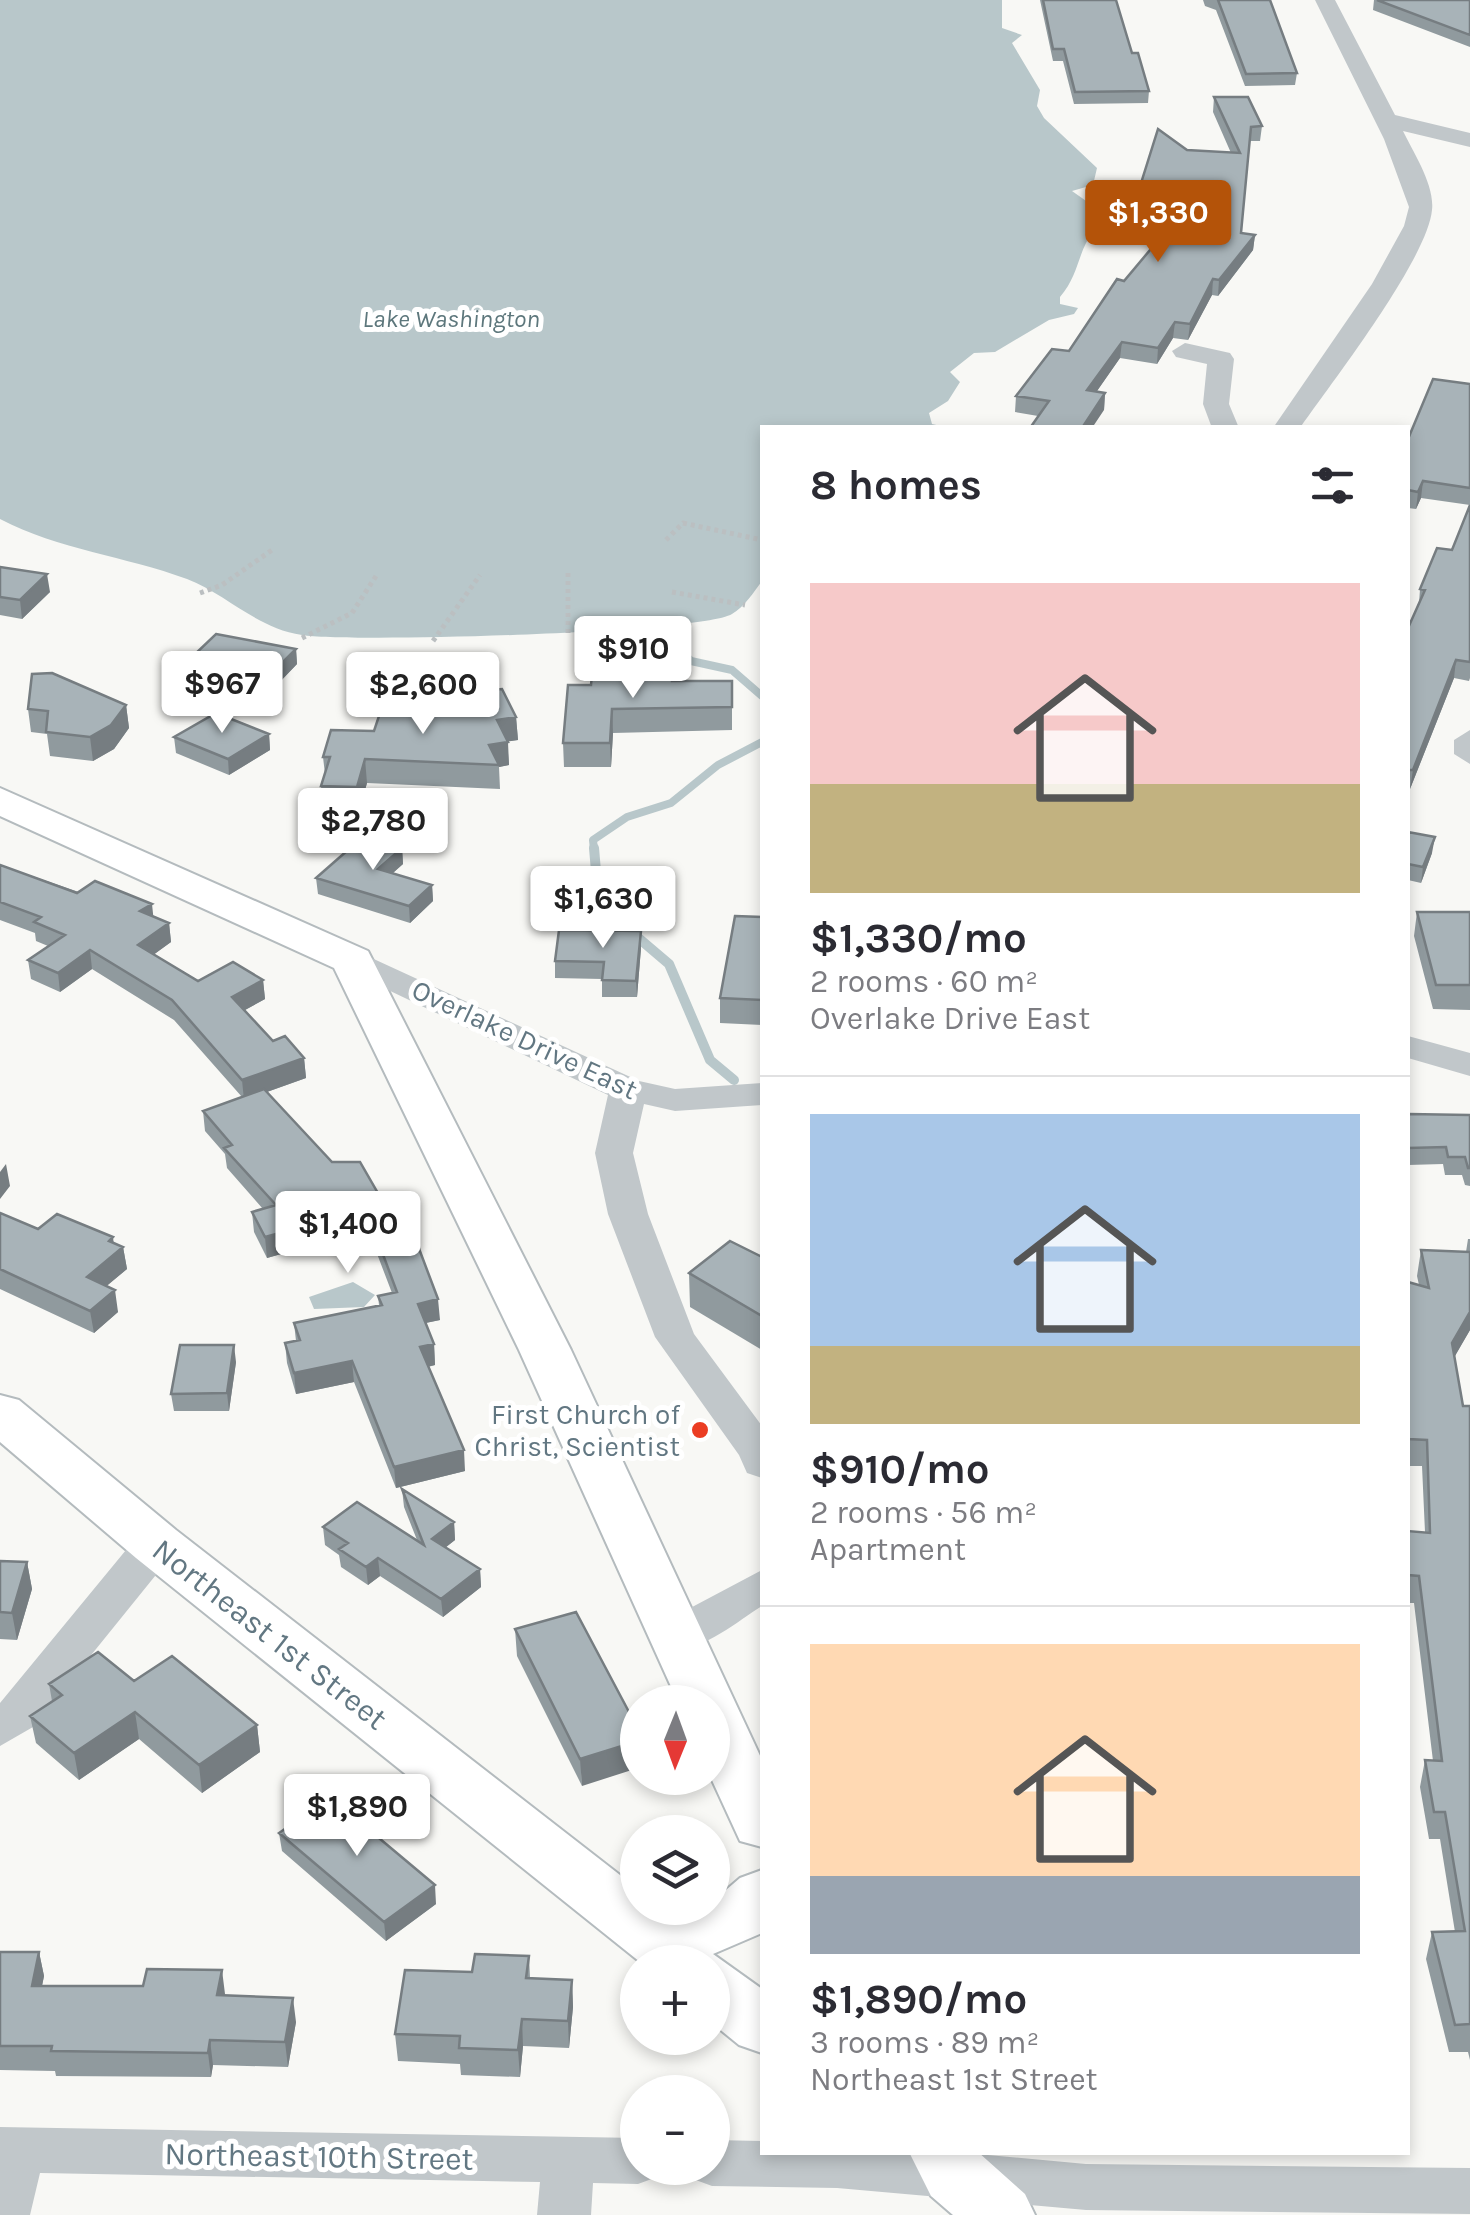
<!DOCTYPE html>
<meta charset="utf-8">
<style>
body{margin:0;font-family:Karla,sans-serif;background:#f2f2f3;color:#2b2b33;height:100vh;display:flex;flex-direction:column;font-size:38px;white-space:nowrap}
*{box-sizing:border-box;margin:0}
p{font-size:32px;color:#7c7c81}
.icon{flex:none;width:55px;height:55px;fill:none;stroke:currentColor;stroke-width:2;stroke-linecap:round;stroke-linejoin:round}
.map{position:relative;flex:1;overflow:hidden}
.panel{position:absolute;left:760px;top:425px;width:650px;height:1730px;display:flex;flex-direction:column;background:#fff;border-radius:0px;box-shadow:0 5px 15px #0003}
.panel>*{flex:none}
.needle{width:65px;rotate:181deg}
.tools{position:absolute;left:620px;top:1685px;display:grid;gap:20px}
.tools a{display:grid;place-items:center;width:110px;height:110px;border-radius:50%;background:#fff;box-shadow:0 5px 15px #0003;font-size:50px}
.price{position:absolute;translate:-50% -85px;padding:0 22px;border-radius:10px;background:#fff;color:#222;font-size:32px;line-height:65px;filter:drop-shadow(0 2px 5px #0008)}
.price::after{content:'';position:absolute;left:50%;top:60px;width:30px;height:22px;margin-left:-15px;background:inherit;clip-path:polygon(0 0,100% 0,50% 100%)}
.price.active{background:#b45309;color:#fff}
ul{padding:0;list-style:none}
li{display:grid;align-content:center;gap:20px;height:530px;padding:0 50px}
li+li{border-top:2px solid #e1e1e2}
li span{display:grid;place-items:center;height:310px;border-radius:0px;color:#555}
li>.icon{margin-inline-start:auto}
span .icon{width:180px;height:180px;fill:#fffc;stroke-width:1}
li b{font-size:42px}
h2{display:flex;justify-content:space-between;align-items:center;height:120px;padding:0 50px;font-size:42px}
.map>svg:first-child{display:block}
.water{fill:#b8c7ca}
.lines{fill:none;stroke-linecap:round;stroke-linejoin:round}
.stream-far1{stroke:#b8c7ca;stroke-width:8}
.stream{stroke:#b8c7ca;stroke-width:10}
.major-casing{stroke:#b4bbbe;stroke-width:4}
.path{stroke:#bbbfc1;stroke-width:5;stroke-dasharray:4 4;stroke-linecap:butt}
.minor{fill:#c1c7ca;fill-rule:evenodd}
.major{fill:#fff;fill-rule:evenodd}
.wall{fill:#909a9e}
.shaded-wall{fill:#767d81}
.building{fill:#a8b3b8;stroke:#767d81;stroke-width:2.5}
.poi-dot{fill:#eb3d23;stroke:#fff;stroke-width:4}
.labels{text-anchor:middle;stroke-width:10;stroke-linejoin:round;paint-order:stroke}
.far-water-label{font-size:25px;font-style:italic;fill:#5d777c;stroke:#fff}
.street-label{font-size:28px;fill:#627782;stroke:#fff}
.poi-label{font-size:28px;fill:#627782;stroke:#fff;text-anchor:end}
.near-street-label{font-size:32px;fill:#627782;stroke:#fff}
</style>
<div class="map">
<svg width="1470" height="2215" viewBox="0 0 1470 2215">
<rect width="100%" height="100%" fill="#f8f8f5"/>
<path class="water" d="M 0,0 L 1002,0 L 1002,28 L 1022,35 L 1012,43 L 1040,90 L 1037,106 L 1044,118 L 1097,168 L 1093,185 L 1072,191 L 1089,203 L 1093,231 C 1077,254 1079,275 1060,297 L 1060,304 L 1078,308 L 1074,314 L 1049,320 L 995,352 L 974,353 L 950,372 L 960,382 L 948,401 L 929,413 L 932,424 L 945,427 L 762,428 L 762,581 C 754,592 744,607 732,614 C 701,633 349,643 302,635 C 256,628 228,595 187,579 C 125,556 59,550 0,519 Z
M 353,1282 L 375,1295 L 364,1307 L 314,1309 L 309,1297 Z"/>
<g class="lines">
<path class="stream-far1" d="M 646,618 L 691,661 L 732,670 L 762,696
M 594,850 L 593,840 L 627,817 L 671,803 L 718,765 L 762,742"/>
<path class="stream" d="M 594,848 L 597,883 L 620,899 L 629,930 L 669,964 L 710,1060 L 734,1080"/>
<g class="major-casing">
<path id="major" d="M 0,788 L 368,951 L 571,1350 L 762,1760 L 762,1847 L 740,1841 L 711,1778 L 712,1702 L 678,1702 L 519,1350 L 334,968 L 0,816 Z
M 0,1395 L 19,1400 L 176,1530 L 638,1889 L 638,1908 L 712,1908 L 712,1902 L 740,1878 L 762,1870 L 762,1933 L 713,1954 L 762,1989 L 762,2053 L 739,2045 L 712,2023 L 712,1962 L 640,1962 L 136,1558 L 0,1442 Z
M 909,2152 L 978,2152 L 1025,2194 L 1035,2215 L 953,2215 L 931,2196 Z"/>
</g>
<path class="path" d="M 666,540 L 683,523 L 762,540
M 568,573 L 568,635
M 672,592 L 745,605
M 200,593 L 222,585 L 272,550
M 302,638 L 352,613 L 376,576
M 433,641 L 480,575"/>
<path class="minor" d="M 1315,0 L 1335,0 L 1395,115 L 1470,133 L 1470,147 L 1403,131 C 1413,152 1435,185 1432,210 C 1427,260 1332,382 1300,428 L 1273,428 L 1372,284 L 1404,226 L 1409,207 L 1384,139 Z
M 1185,343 L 1230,353 L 1234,359 L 1229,404 L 1239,428 L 1212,428 L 1203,404 L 1207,364 L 1176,357 L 1172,351 Z
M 1470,730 L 1470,764 L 1454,754 L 1454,740 Z
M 352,949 L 639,1081 L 675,1089 L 762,1083 L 762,1105 L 675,1111 L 644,1104 L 633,1153 L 648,1214 L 694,1334 L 762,1426 L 762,1478 L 747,1473 L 739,1455 L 655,1337 L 608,1214 L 595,1153 L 608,1095 L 340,967 L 334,960 L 340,953 Z
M 1408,1036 L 1470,1053 L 1470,1076 L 1408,1058 Z
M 156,1528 L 172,1533 L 178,1544 L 172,1555 L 33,1727 L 0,1746 L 0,1703 L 140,1533 Z
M 762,1570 L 762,1606 C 733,1624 697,1657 662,1647 L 655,1635 L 662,1623 Z
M 0,2127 L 638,2138 L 638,2168 L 661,2168 L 657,2177 L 638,2184 L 593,2183 L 591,2215 L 537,2215 L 540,2182 L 40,2173 L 30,2215 L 0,2215 Z
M 712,2140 L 762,2141 L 762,2152 L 955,2152 L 1086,2164 L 1470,2168 L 1470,2214 L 1086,2210 L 837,2188 L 712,2186 L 693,2179 L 688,2168 L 712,2168 Z"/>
<use href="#major" class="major"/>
</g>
<path class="wall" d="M 1040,0 L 1116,0 L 1132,53 L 1149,91 L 1148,103 L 1074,104 L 1063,61 L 1053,61 Z
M 1203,0 L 1270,0 L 1297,73 L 1295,85 L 1245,86 L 1216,10 L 1205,6 Z
M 1374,0 L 1470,0 L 1470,47 L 1373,10 Z
M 1214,97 L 1262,126 L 1260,141 L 1250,141 L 1241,233 L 1255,235 L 1253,250 L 1218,296 L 1212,295 L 1188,340 L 1173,338 L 1157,364 L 1120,358 L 1096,392 L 1105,393 L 1104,410 L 1038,416 L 1015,412 L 1016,396 L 1069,351 L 1124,281 L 1158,240 L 1134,239 L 1137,196 L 1187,150 L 1231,153 L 1213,112 Z
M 1470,384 L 1470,678 L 1469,681 L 1454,678 L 1410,789 L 1408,788 L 1408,628 L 1419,603 L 1420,589 L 1452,550 L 1470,505 L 1421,498 L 1416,509 L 1408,508 L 1408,439 Z
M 0,567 L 50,592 L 22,619 L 0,615 Z
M 296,649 L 297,664 L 274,688 L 194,673 L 192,657 Z
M 672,681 L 732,681 L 732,730 L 613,733 L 611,767 L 564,767 L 563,743 L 568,685 Z
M 126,705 L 129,728 L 114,749 L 93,761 L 50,756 L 47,734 L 31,732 L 28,709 Z
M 516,717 L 518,740 L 507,741 L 509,765 L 499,767 L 500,789 L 367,783 L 359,811 L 323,810 L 321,786 L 325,774 L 323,757 Z
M 269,734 L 270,750 L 229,775 L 176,753 L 174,737 Z
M 1408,832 L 1432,853 L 1421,883 L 1408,880 Z
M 402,848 L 403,864 L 393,873 L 432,885 L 433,901 L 410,923 L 318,894 L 316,878 Z
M 0,865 L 169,923 L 171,942 L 154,954 L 198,981 L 263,980 L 265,999 L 245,1010 L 273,1041 L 304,1058 L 306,1078 L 267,1092 L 332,1162 L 440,1320 L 426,1323 L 434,1344 L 435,1365 L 428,1367 L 465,1471 L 396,1488 L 354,1382 L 296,1394 L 287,1363 L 285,1343 L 296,1341 L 294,1323 L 379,1305 L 378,1296 L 392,1293 L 371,1238 L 341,1237 L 267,1258 L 254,1232 L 252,1212 L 263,1209 L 227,1168 L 225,1154 L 205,1131 L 203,1111 L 242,1097 L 174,1020 L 92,969 L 60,992 L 31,979 L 28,960 L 48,946 L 36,941 L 35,933 L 0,920 Z
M 1417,912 L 1470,912 L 1470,1010 L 1433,1009 L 1414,936 Z
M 762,917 L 762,1025 L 720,1023 L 720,998 Z
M 641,931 L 641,948 L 637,997 L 602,997 L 602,979 L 555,978 L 555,961 Z
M 1408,1114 L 1470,1115 L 1470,1186 L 1465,1185 L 1462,1175 L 1445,1175 L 1443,1164 L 1408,1165 Z
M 0,1213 L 38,1229 L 113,1237 L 113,1243 L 123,1247 L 127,1269 L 106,1286 L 118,1312 L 94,1333 L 0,1289 Z
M 1468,1239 L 1470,1239 L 1470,1330 L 1454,1357 L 1463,1406 L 1470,1406 L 1470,2060 L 1468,2052 L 1449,2052 L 1426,1959 L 1432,1932 L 1455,1932 L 1440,1839 L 1429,1839 L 1420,1787 L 1425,1760 L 1433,1761 L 1414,1603 L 1408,1603 L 1408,1531 L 1425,1532 L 1422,1466 L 1408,1466 L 1408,1282 L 1419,1285 L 1417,1276 L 1421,1250 L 1466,1252 Z
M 762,1257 L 762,1350 L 690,1307 L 689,1273 Z
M 236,1362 L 229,1411 L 174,1411 L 171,1394 Z
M 402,1489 L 454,1522 L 455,1540 L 445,1548 L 480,1569 L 481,1587 L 443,1617 L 380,1576 L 368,1585 L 341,1567 L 339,1555 L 325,1545 L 323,1527 L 417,1540 L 404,1507 Z
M 0,1561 L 27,1562 L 32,1589 L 17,1640 L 0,1639 Z
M 576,1612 L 582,1786 L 517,1656 L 515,1629 Z
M 134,1681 L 257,1725 L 260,1752 L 202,1793 L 139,1739 L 79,1780 L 36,1743 L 30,1716 L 52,1701 L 49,1684 Z
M 279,1833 L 436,1904 L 386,1941 L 282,1851 Z
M 0,1952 L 39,1952 L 44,1976 L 42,1986 L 225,1995 L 296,2022 L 288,2067 L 213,2065 L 211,2077 L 56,2076 L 55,2071 L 0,2070 Z
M 529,1956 L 530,1978 L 572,1980 L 573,2007 L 569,2048 L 523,2046 L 520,2077 L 461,2075 L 460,2064 L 398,2061 L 395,2034 L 472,1972 Z"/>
<path class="shaded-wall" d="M 1255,235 L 1253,250 L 1218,296 L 1219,280 Z
M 1213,279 L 1212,295 L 1188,340 L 1190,324 Z
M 1175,322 L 1173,338 L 1157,364 L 1158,348 Z
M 1122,342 L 1120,358 L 1086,407 L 1087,390 Z
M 1105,393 L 1104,410 L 1092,428 L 1082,428 Z
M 1423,481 L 1421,498 L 1416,509 L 1418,492 Z
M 47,574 L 50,592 L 22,619 L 20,600 Z
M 296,649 L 297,664 L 274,688 L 273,672 Z
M 1456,660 L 1454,678 L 1410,789 L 1413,770 Z
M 126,705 L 129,728 L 114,749 L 93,761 L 90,737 Z
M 612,709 L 613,733 L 611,767 L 610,743 Z
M 516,717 L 518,740 L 498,743 L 497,720 Z
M 269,734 L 270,750 L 229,775 L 228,759 Z
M 508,742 L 509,765 L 499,767 L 489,745 Z
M 365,759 L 367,783 L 359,811 L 357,787 Z
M 1435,837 L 1432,853 L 1421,883 L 1423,867 Z
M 402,848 L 403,864 L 379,885 L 378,869 Z
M 432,885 L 433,901 L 410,923 L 409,906 Z
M 152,904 L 154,923 L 140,911 Z
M 169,923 L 171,942 L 141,964 L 138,945 Z
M 641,931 L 641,948 L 637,997 L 636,981 Z
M 90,950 L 92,969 L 60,992 L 58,973 Z
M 263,980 L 265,999 L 234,1016 L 232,997 Z
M 304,1058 L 306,1078 L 244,1100 L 242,1080 Z
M 6,1164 L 10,1186 L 0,1199 L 0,1172 Z
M 339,1217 L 341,1237 L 267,1258 L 265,1237 Z
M 113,1237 L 115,1254 L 123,1247 L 127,1269 L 90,1300 L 87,1277 L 109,1241 Z
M 115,1290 L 118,1312 L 94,1333 L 90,1311 Z
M 438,1299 L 440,1320 L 420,1324 L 418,1304 Z
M 1470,1312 L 1470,1330 L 1447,1370 L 1452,1343 Z
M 434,1344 L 435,1365 L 421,1368 L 420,1347 Z
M 234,1345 L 236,1362 L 229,1411 L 227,1393 Z
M 352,1361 L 354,1382 L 296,1394 L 294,1373 Z
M 464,1450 L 465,1471 L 396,1488 L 394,1467 Z
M 454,1522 L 455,1540 L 433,1557 L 432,1539 Z
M 378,1558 L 380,1576 L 368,1585 L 366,1567 Z
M 27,1562 L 32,1589 L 17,1640 L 12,1613 Z
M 480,1569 L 481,1587 L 443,1617 L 441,1599 Z
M 135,1712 L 139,1739 L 79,1780 L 74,1753 Z
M 257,1725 L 260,1752 L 202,1793 L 199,1765 Z
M 638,1741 L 638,1768 L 582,1786 L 580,1759 Z
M 435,1885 L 436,1904 L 386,1941 L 384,1922 Z
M 39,1952 L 44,1976 L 37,2010 L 32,1986 Z
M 222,1970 L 225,1994 L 221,2019 L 217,1995 Z
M 572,1980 L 573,2007 L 569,2048 L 568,2021 Z
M 293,1998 L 296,2022 L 288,2067 L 285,2042 Z
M 522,2019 L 523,2046 L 520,2077 L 518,2050 Z
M 210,2040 L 213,2065 L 211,2077 L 208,2053 Z"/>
<path class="building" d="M 1043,0 L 1116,0 L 1132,53 L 1138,53 L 1149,91 L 1075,92 L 1064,49 L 1053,49 Z
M 1218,0 L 1270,0 L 1297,73 L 1246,74 Z
M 1377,0 L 1470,0 L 1470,35 Z
M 1214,97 L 1248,97 L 1262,126 L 1251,127 L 1241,233 L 1255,235 L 1219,280 L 1213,279 L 1190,324 L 1175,322 L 1158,348 L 1122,342 L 1087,390 L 1105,393 L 1082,428 L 1030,428 L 1049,401 L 1016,396 L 1052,349 L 1069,351 L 1117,279 L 1124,281 L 1171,225 L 1135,224 L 1137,196 L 1158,129 L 1187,150 L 1240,153 Z
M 1433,379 L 1470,384 L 1470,488 L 1423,481 L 1418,492 L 1408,490 L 1408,439 Z
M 1470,505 L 1470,662 L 1456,660 L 1413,770 L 1408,770 L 1408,628 L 1425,590 L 1420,589 L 1437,548 L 1452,550 Z
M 0,567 L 47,574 L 20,600 L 0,597 Z
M 216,634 L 296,649 L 273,672 L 192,657 Z
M 52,673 L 126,705 L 111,725 L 90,737 L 46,732 L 48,711 L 28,709 L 32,674 Z
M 592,674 L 672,674 L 672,681 L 732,681 L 732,707 L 612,709 L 610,743 L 563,743 L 568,685 L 591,685 Z
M 502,689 L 516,717 L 497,720 L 508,742 L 489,745 L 499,765 L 365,759 L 357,787 L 321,786 L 330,757 L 323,757 L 331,730 L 374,731 L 380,713 L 434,714 L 440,694 Z
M 216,713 L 269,734 L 228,759 L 174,737 Z
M 1408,832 L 1435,837 L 1423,867 L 1408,864 Z
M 364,836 L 402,848 L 378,869 L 432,885 L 409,906 L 316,878 Z
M 0,865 L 77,893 L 95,881 L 152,904 L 140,911 L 169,923 L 138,945 L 198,981 L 233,962 L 263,980 L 232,997 L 273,1041 L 285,1036 L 304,1058 L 242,1080 L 172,1000 L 90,950 L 58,973 L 28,960 L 65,935 L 34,922 L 41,917 L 0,902 Z
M 1417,912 L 1470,912 L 1470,985 L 1436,985 Z
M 735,916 L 762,917 L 762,1000 L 720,998 Z
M 559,930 L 641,931 L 636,981 L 602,980 L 604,962 L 555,961 Z
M 264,1089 L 332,1162 L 360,1162 L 405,1240 L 415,1238 L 438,1299 L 418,1304 L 434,1344 L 420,1347 L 464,1450 L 394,1467 L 352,1361 L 294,1373 L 285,1343 L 300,1340 L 294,1323 L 382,1305 L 378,1296 L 397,1292 L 369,1217 L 339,1217 L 265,1237 L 252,1212 L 276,1205 L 224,1148 L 232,1145 L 203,1111 Z
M 1408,1114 L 1470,1115 L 1470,1168 L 1468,1168 L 1465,1157 L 1448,1157 L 1446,1147 L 1408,1148 Z
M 0,1213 L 38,1229 L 57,1214 L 113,1237 L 109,1241 L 123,1247 L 87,1277 L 115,1290 L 90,1311 L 0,1269 Z
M 730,1241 L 762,1257 L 762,1316 L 689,1273 Z
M 1421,1250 L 1470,1252 L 1470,1312 L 1452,1343 L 1463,1406 L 1470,1406 L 1470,2024 L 1455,2025 L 1432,1932 L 1465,1931 L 1445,1812 L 1434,1812 L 1425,1760 L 1442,1761 L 1419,1576 L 1408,1575 L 1408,1531 L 1430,1533 L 1427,1440 L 1408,1439 L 1408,1282 L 1429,1288 Z
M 180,1345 L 234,1345 L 227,1393 L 171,1394 Z
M 402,1489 L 454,1522 L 432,1539 L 480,1569 L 441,1599 L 378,1558 L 366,1567 L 339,1549 L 348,1543 L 323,1527 L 357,1502 L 424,1545 Z
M 0,1561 L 27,1562 L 12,1613 L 0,1612 Z
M 576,1612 L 638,1729 L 638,1741 L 580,1759 L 515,1629 Z
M 98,1652 L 134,1681 L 172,1656 L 257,1725 L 199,1765 L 135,1712 L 74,1753 L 30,1716 L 62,1695 L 49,1684 Z
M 330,1797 L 435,1885 L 384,1922 L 279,1833 Z
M 0,1952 L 39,1952 L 32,1986 L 143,1986 L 147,1969 L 222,1970 L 217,1995 L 293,1998 L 285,2042 L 210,2040 L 208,2053 L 51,2051 L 52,2046 L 0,2046 Z
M 475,1954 L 529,1956 L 526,1978 L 572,1980 L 568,2021 L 522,2019 L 518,2050 L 459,2048 L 460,2036 L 395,2034 L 405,1970 L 472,1972 Z"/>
<circle class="poi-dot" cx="700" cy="1430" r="10"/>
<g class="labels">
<g class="far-water-label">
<text x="451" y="327">Lake Washington</text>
</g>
<g class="street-label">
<text transform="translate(525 1039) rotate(25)" y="10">Overlake Drive East</text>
</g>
<g class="poi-label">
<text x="680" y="1424">First Church of<tspan x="680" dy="32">Christ, Scientist</tspan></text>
</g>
<g class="near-street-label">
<text transform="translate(270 1634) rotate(38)" y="11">Northeast 1st Street</text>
<text transform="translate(319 2156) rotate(1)" y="11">Northeast 10th Street</text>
</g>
</g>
</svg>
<div class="tools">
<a><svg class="needle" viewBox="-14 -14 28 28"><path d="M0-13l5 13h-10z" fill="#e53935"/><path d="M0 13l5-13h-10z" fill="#7c7c81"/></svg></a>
<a><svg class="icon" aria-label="layers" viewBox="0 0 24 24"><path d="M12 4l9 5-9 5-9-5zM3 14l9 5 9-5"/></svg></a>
<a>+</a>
<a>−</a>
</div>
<b class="price active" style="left:1158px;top:265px">$1,330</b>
<b class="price" style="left:633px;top:701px">$910</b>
<b class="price" style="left:222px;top:736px">$967</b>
<b class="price" style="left:423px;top:737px">$2,600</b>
<b class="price" style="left:373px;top:873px">$2,780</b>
<b class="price" style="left:603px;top:951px">$1,630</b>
<b class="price" style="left:348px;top:1276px">$1,400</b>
<b class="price" style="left:357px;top:1859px">$1,890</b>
<section class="panel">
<h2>8 homes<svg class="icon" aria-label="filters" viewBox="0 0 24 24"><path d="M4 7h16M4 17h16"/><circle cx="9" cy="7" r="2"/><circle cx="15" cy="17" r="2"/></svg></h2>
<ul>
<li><span style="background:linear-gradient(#f6c9c9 65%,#c2b280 0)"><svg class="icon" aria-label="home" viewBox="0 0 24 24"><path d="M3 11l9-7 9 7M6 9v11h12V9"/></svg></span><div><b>$1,330/mo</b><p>2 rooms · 60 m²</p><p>Overlake Drive East</p></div></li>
<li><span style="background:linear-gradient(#a9c7e8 75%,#c2b280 0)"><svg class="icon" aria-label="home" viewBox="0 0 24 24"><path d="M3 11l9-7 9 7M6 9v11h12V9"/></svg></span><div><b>$910/mo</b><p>2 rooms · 56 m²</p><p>Apartment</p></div></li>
<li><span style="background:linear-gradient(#ffd9b3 75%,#9aa5b1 0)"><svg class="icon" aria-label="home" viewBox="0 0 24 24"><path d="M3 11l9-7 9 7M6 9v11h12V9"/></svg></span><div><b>$1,890/mo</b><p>3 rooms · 89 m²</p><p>Northeast 1st Street</p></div></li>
</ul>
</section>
</div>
